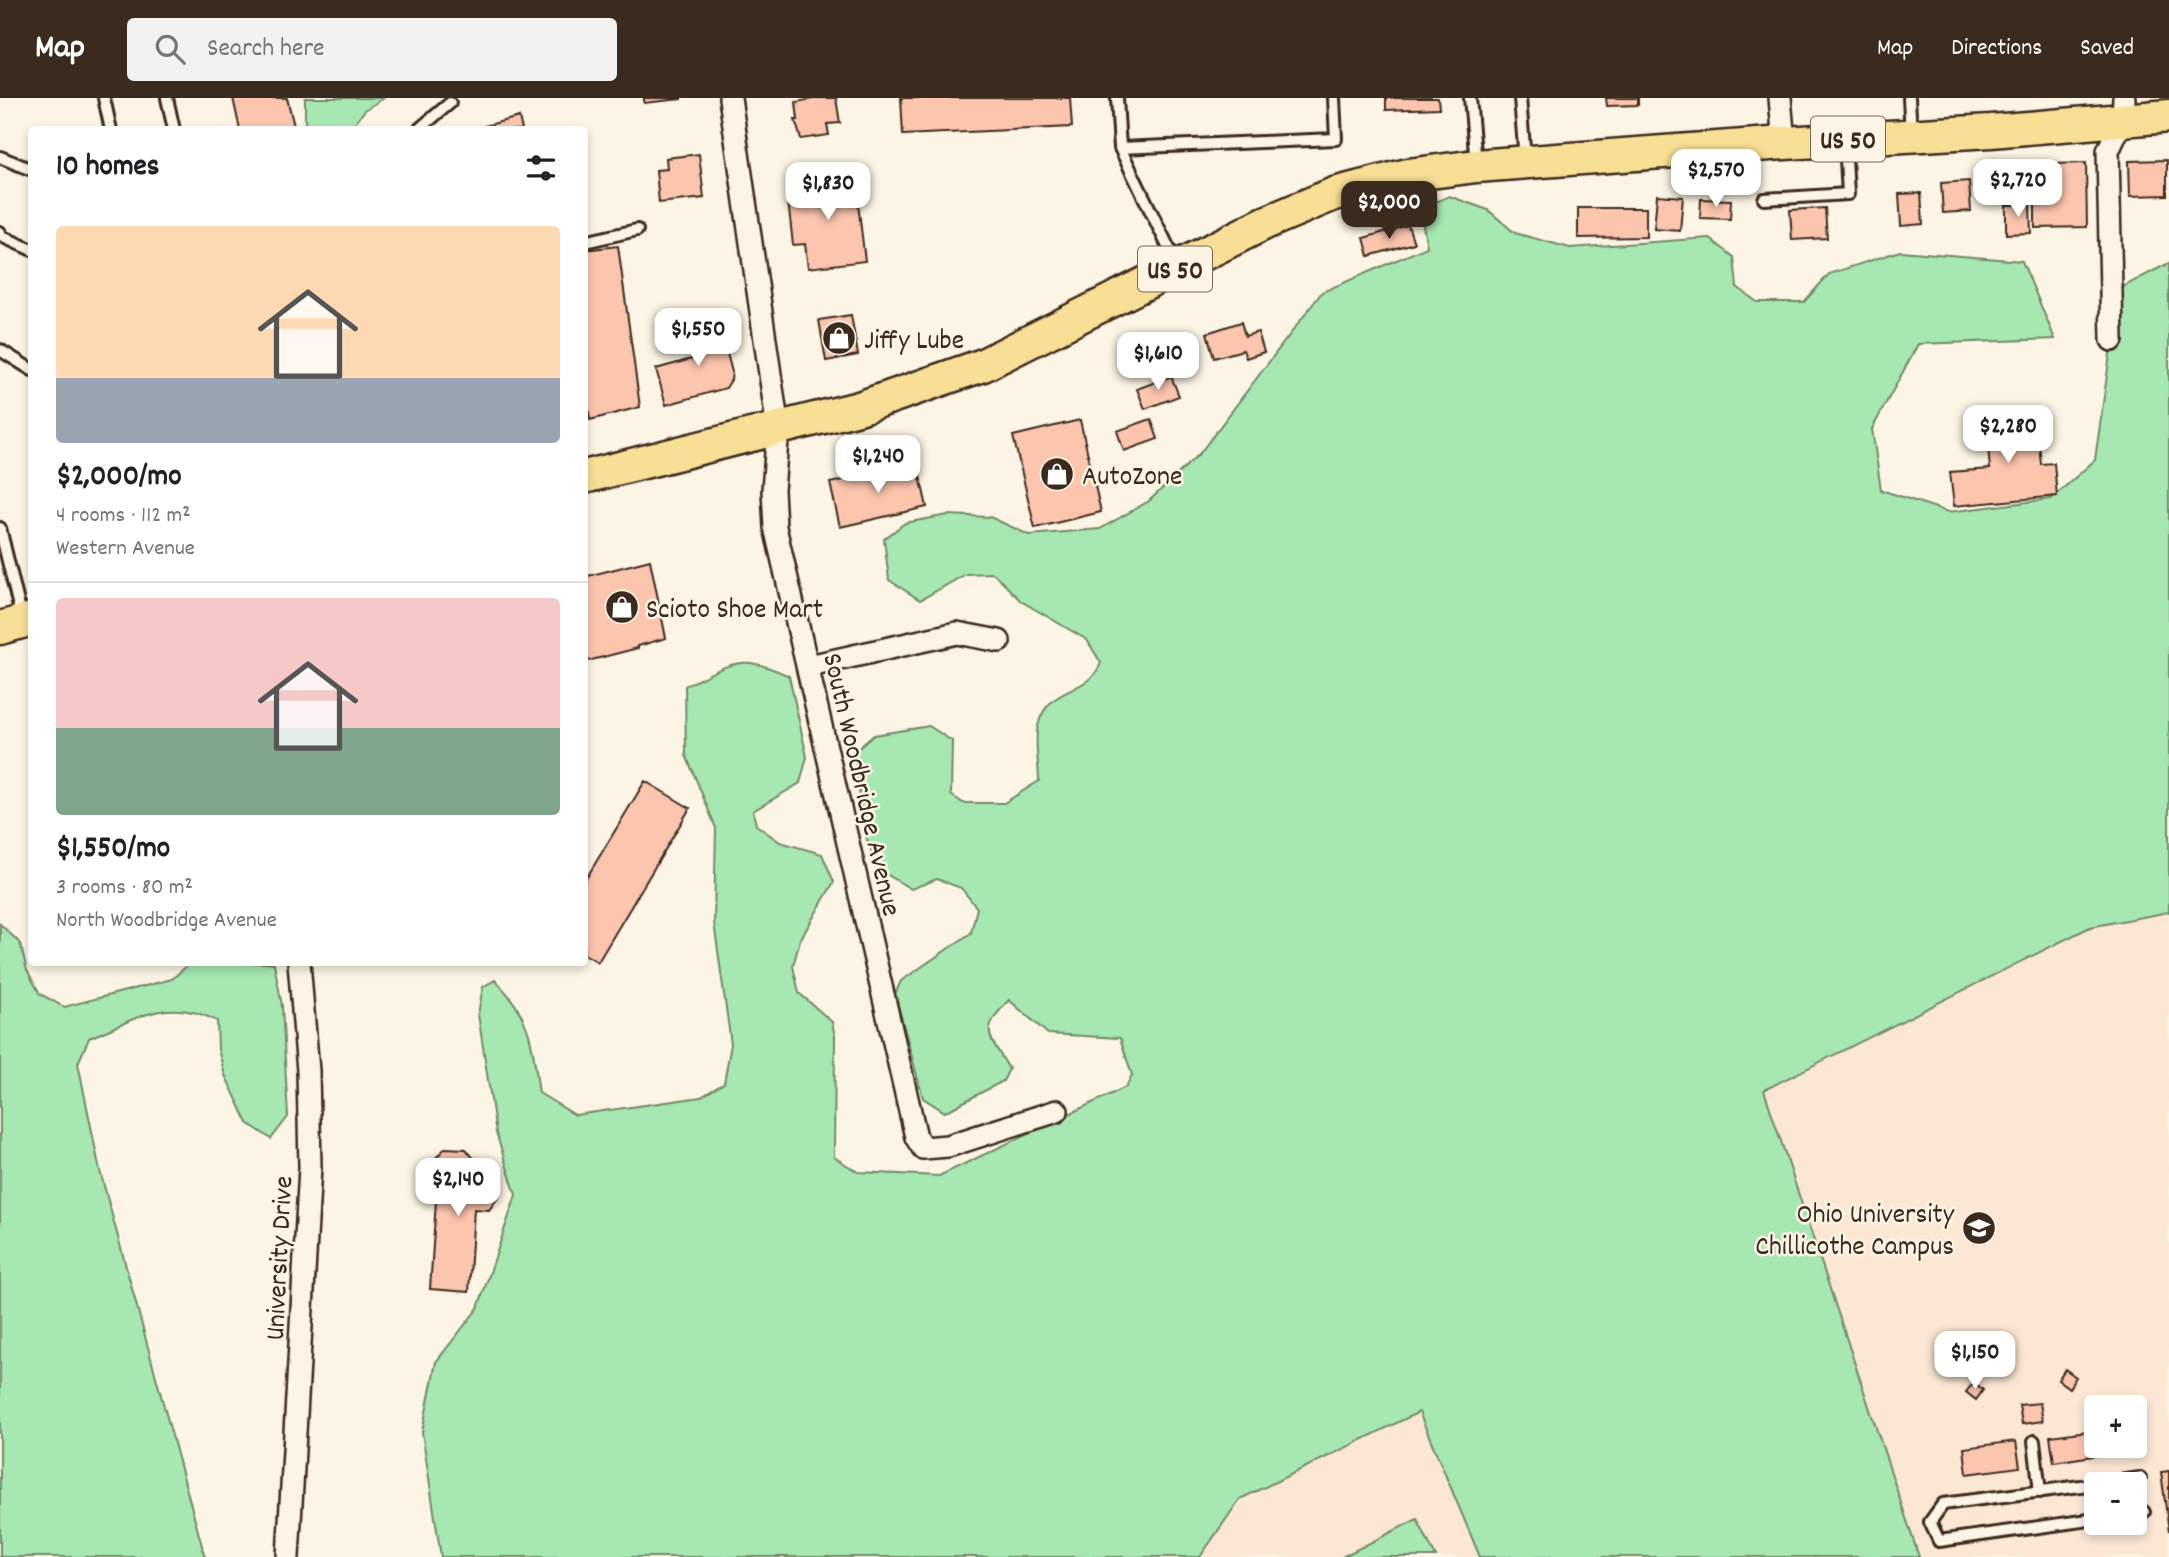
<!DOCTYPE html>
<meta charset="utf-8">
<style>
body{margin:0;font-family:Dekko,sans-serif;background:#f2f2f2;color:#202124;height:100vh;display:flex;flex-direction:column;font-size:26px;white-space:nowrap}
*{box-sizing:border-box;margin:0}
p{font-size:23px;color:#757577}
.icon{flex:none;width:38px;height:38px;fill:none;stroke:currentColor;stroke-width:2;stroke-linecap:round;stroke-linejoin:round}
.map{position:relative;flex:1;overflow:hidden}
.panel{position:absolute;left:28px;top:28px;width:560px;height:840px;display:flex;flex-direction:column;background:#fff;border-radius:7px;box-shadow:0 4px 10px #0003}
.panel>*{flex:none}
.controls{position:absolute;left:2084px;top:1297px;display:grid;gap:14px}
.controls a{display:grid;place-items:center;width:63px;height:63px;border-radius:7px;background:#fff;box-shadow:0 4px 10px #0003;font-size:35px}
.price{position:absolute;translate:-50% -60px;padding:0 16px;border-radius:14px;background:#fff;color:#222;font-size:23px;line-height:46px;filter:drop-shadow(0 2px 4px #0008)}
.price::after{content:'';position:absolute;left:50%;top:42px;width:21px;height:16px;margin-left:-10px;background:inherit;clip-path:polygon(0 0,100% 0,50% 100%)}
.price.current{background:#3b2a1e;color:#fff}
ul{padding:0;list-style:none}
li{display:grid;align-content:center;gap:14px;height:371px;padding:0 28px}
li+li{border-top:2px solid #e0e0e0}
li span{display:grid;place-items:center;height:217px;border-radius:7px;color:#555}
li>.icon{margin-inline-start:auto}
span .icon{width:126px;height:126px;fill:#fffc;stroke-width:1}
li b{font-size:30px}
h2{display:flex;justify-content:space-between;align-items:center;height:84px;padding:0 28px;font-size:30px}
header{display:flex;align-items:center;gap:42px;box-sizing:border-box;height:98px;padding:0 35px;background:#3b2a1e;color:#fff}
header strong{font-size:33px}
nav{display:flex;gap:38px;margin-inline-start:auto;font-size:24px}
.search{width:490px;height:63px;background:#f2f2f2;display:flex;align-items:center;gap:18px;box-sizing:border-box;padding:0 24px;border-radius:7px;color:#757577;font-size:26px}
.map>svg:first-child{display:block}
.built{fill:#fce7d4;fill-rule:evenodd}
.green{fill:#a7e8b2;stroke:#718968;stroke-width:2}
.building{fill:#fbc5ae;stroke:#3b2a1e;stroke-width:2}
.lines{fill:none;stroke-linecap:round;stroke-linejoin:round}
.lane-casing{stroke:#3b2a1e;stroke-width:16}
.street-casing{stroke:#3b2a1e;stroke-width:26}
.primary-casing{stroke:#3b2a1e;stroke-width:37}
.lane{stroke:#fcf5e5;stroke-width:10}
.street{stroke:#fcf5e5;stroke-width:21}
.primary{stroke:#f9df96;stroke-width:32}
.labels{text-anchor:middle;stroke-width:5;stroke-linejoin:round;paint-order:stroke}
.shield{fill:#fcf5e5;stroke:#75675a;stroke-width:2}
.shield-label{font-size:26px;font-weight:bold;fill:#3b2a1e}
.poi-label{font-size:28px;fill:#3b2a1e;stroke:#fcf5e5;text-anchor:start}
.street-label{font-size:28px;fill:#3b2a1e;stroke:#fcf5e5}
</style>
<header>
<strong>Map</strong>
<div class="search"><svg class="icon" aria-label="search" viewBox="0 0 24 24"><circle cx="10" cy="10" r="6"/><path d="M15 15l6 6"/></svg>Search here</div>
<nav><a>Map</a><a>Directions</a><a>Saved</a></nav>
</header>
<div class="map">
<svg width="2169" height="1459" viewBox="0 0 2169 1459">
<rect width="100%" height="100%" fill="#fcf5e5"/>
<filter id="ink" filterUnits="userSpaceOnUse"><feTurbulence type="fractalNoise" baseFrequency=".0143" numOctaves="2"/><feDisplacementMap in="SourceGraphic" scale="14" xChannelSelector="R" yChannelSelector="G"/><feConvolveMatrix kernelMatrix="1 2 1 2 8 2 1 2 1" color-interpolation-filters="sRGB"/></filter>
<g filter="url(#ink)">
<path class="built" d="M 2169,802 L 2169,1459 L 1738,1459 L 1743,983 L 2078,816 ZM 2096,1309 L 2135,1309 L 2135,1348 L 2096,1348 ZM 2096,1386 L 2135,1386 L 2135,1424 L 2096,1424 Z
M 1419,1314 L 1480,1459 L 1200,1459 L 1240,1401 Z"/>
<path class="green" d="M 305,0 L 384,0 L 365,12 L 350,31 L 301,31 L 305,25 Z
M 1449,98 L 1488,112 L 1515,135 L 1570,150 L 1709,140 L 1734,159 L 1737,189 L 1757,204 L 1804,204 L 1829,176 L 1900,153 L 2022,163 L 2055,241 L 1918,246 L 1872,331 L 1881,392 L 1948,414 L 2051,401 L 2095,362 L 2112,242 L 2111,195 L 2169,165 L 2169,814 L 2090,829 L 1764,992 L 1919,1459 L 1480,1459 L 1419,1314 L 1240,1401 L 1200,1459 L 441,1459 L 422,1334 L 436,1264 L 478,1210 L 516,1097 L 496,1035 L 478,916 L 483,889 L 495,882 C 532,919 532,947 539,995 L 575,1017 L 701,999 L 724,985 L 731,946 L 714,824 L 716,730 L 686,657 L 685,588 C 731,566 740,554 789,578 L 807,659 L 800,685 L 753,713 L 756,727 L 780,744 L 822,756 L 834,784 L 800,842 L 793,868 L 799,895 L 832,924 L 835,938 L 834,1059 L 858,1074 L 939,1078 L 1126,989 L 1132,977 L 1120,940 L 1048,936 L 1009,902 C 978,934 989,936 1009,971 L 1003,983 L 945,1014 L 923,1000 L 895,896 L 901,883 L 971,835 L 977,810 L 961,790 L 937,781 L 911,791 L 878,771 L 864,733 L 854,654 L 874,637 L 929,628 L 952,643 L 951,697 L 963,705 L 1004,705 L 1039,683 C 1039,666 1034,644 1038,628 C 1048,586 1088,598 1101,565 L 1087,542 L 1021,503 L 993,475 L 966,476 L 920,502 L 889,482 L 884,441 L 905,425 L 948,417 L 990,419 L 1029,437 L 1100,431 L 1149,403 L 1200,355 L 1322,194 L 1427,149 L 1420,111 Z
M 0,826 L 20,845 L 27,872 L 40,896 L 64,909 L 172,881 L 190,865 L 274,865 L 282,908 L 288,1019 L 271,1041 L 248,1025 L 225,977 L 218,951 L 217,923 C 167,897 137,921 89,940 L 78,965 L 100,1073 L 205,1459 L 0,1459 Z
M 1417,1421 L 1436,1459 L 1342,1459 Z"/>
<path class="building" d="M 233,0 L 287,0 L 294,28 L 279,32 L 240,32 Z
M 644,0 L 681,0 L 681,1 L 644,5 Z
M 818,0 L 836,0 L 840,25 L 827,26 L 829,37 L 801,41 L 795,22 L 798,22 L 796,4 Z
M 901,0 L 1070,0 L 1072,29 L 903,37 Z
M 1386,0 L 1438,0 L 1439,10 L 1386,12 Z
M 1606,0 L 1638,0 L 1638,7 L 1607,8 Z
M 519,19 L 522,32 L 469,32 Z
M 699,56 L 704,100 L 659,105 L 656,72 L 667,71 L 666,60 Z
M 2167,62 L 2167,97 L 2130,98 L 2129,63 Z
M 2086,65 L 2087,129 L 2035,130 L 2035,105 L 2053,105 L 2053,66 Z
M 854,72 L 865,163 L 808,170 L 805,146 L 793,147 L 787,93 L 839,86 L 838,74 Z
M 1969,83 L 1971,113 L 1943,115 L 1941,85 Z
M 1921,95 L 1923,126 L 1901,128 L 1899,96 Z
M 1657,97 L 1683,99 L 1680,133 L 1654,131 Z
M 1701,101 L 1731,102 L 1730,121 L 1700,120 Z
M 2006,107 L 2030,107 L 2031,135 L 2006,136 Z
M 1578,110 L 1646,110 L 1646,139 L 1578,140 Z
M 1825,110 L 1827,140 L 1792,142 L 1790,112 Z
M 1408,127 L 1414,145 L 1369,158 L 1364,140 Z
M 618,148 L 640,309 L 590,322 L 584,280 L 584,152 Z
M 851,217 L 858,257 L 826,263 L 819,222 Z
M 1241,224 L 1245,238 L 1258,234 L 1264,254 L 1246,260 L 1243,252 L 1214,260 L 1207,235 Z
M 719,226 L 732,274 L 731,282 L 726,290 L 666,307 L 656,271 L 695,260 L 688,235 Z
M 1171,278 L 1179,298 L 1145,311 L 1137,291 Z
M 2036,313 L 2041,366 L 2054,365 L 2057,398 L 1954,408 L 1950,374 L 1990,371 L 1985,317 Z
M 1151,321 L 1158,341 L 1124,353 L 1117,333 Z
M 1080,322 L 1101,414 L 1035,430 L 1013,338 Z
M 917,365 L 927,409 L 840,429 L 830,385 Z
M 650,462 L 666,540 L 638,548 L 638,550 L 584,564 L 584,479 Z
M 645,683 L 690,710 L 598,864 L 584,856 L 584,784 Z
M 445,1050 L 466,1051 L 476,1063 L 476,1074 L 489,1075 L 499,1087 L 499,1098 L 489,1112 L 474,1111 L 469,1194 L 430,1191 L 436,1103 L 446,1097 L 446,1086 L 436,1075 L 436,1060 Z
M 2065,1271 L 2076,1279 L 2069,1290 L 2058,1282 Z
M 1974,1284 L 1983,1292 L 1976,1302 L 1966,1294 Z
M 2040,1305 L 2043,1323 L 2022,1326 L 2019,1307 Z
M 2096,1332 L 2096,1348 L 2105,1348 L 2106,1356 L 2054,1364 L 2050,1338 Z
M 2016,1343 L 2020,1369 L 1967,1376 L 1964,1350 Z
M 2169,1373 L 2169,1433 L 2161,1374 Z"/>
<g class="lines">
<g class="lane-casing">
<path id="lane" d="M 104,0 L 111,32
M 167,0 L 174,32
M 1117,0 L 1120,50
M 1470,0 L 1476,65
M 1520,0 L 1525,62
M 1909,0 L 1911,36
M 418,32 L 450,5
M 0,59 L 32,72
M 1764,101 L 1848,96 L 1845,44
M 0,134 L 1,138 L 32,152
M 584,144 L 637,132
M 1177,167 L 1120,50 L 1336,41 L 1334,0
M 0,252 L 32,272
M 0,430 L 22,521
M 2034,1343 L 2040,1394
M 2096,1386 L 1943,1406 L 1930,1424 L 1939,1443 L 2096,1421
M 2098,1386 L 2140,1380
M 2135,1416 L 2144,1414"/>
</g>
<g class="street-casing">
<path id="street" d="M 730,0 L 778,331 L 773,392 L 775,429 L 916,1039 L 923,1050 L 948,1048 L 1057,1013
M 1780,0 L 1784,45
M 2112,242 L 2108,53 L 2123,21 L 2124,0
M 809,568 L 957,535 L 999,543
M 288,1459 L 310,1069 L 308,973 L 299,864"/>
</g>
<g class="primary-casing">
<path id="primary" d="M 584,379 L 859,310 L 983,267 L 1265,125 L 1334,96 L 1408,77 L 1476,68 L 1784,45 L 1991,33 L 2169,18
M 0,530 L 32,521"/>
</g>
<use href="#lane" class="lane"/>
<use href="#street" class="street"/>
<use href="#primary" class="primary"/>
</g>
</g>
<defs>
<g id="shop-disc" transform="scale(1.75)"><circle r="9.5" fill="#3b2a1e" stroke="#fcf5e5"/><path d="M-5-2.5h2.3a2.7 3.5 0 0 1 5.4 0H5L5.5 6h-11ZM-1.5-2.5h3a1.5 2.3 0 0 0-3 0Z" fill="#fff"/></g>
<g id="university-disc" transform="scale(1.75)"><circle r="9.5" fill="#3b2a1e" stroke="#fcf5e5"/><path d="M0-5L7-2L0 1L-7-2ZM-4 1L0 2.5L4 1V4Q0 6-4 4Z" fill="#fff"/></g>
</defs>
<g fill-rule="evenodd">
<use href="#shop-disc" x="839" y="240"/>
<use href="#shop-disc" x="1057" y="376"/>
<use href="#shop-disc" x="622" y="509"/>
<use href="#university-disc" x="1979" y="1130"/>
</g>
<g class="labels">
<g class="shield">
<rect x="1811" y="18.5" width="74" height="45" rx="5"/>
<rect x="1138" y="148.5" width="74" height="45" rx="5"/>
</g>
<g class="shield-label">
<text x="1848" y="50">US 50</text>
<text x="1175" y="180">US 50</text>
</g>
<g class="poi-label">
<text x="864" y="250">Jiffy Lube</text>
<text x="1082" y="386">AutoZone</text>
<text x="646" y="519">Scioto Shoe Mart</text>
<text x="1954" y="1124" text-anchor="end">Ohio University<tspan x="1954" dy="32">Chillicothe Campus</tspan></text>
</g>
<g class="street-label">
<text transform="translate(864 686) rotate(77)" y="10">South Woodbridge Avenue</text>
<text transform="translate(277 1160) rotate(-87)" y="10">University Drive</text>
</g>
</g>
</svg>
<div class="controls">
<a>+</a>
<a>−</a>
</div>
<b class="price" style="left:1716px;top:111px">$2,570</b>
<b class="price" style="left:2018px;top:121px">$2,720</b>
<b class="price" style="left:828px;top:124px">$1,830</b>
<b class="price current" style="left:1389px;top:143px">$2,000</b>
<b class="price" style="left:698px;top:270px">$1,550</b>
<b class="price" style="left:1158px;top:294px">$1,610</b>
<b class="price" style="left:2008px;top:367px">$2,280</b>
<b class="price" style="left:878px;top:397px">$1,240</b>
<b class="price" style="left:458px;top:1120px">$2,140</b>
<b class="price" style="left:1975px;top:1293px">$1,150</b>
<section class="panel">
<h2>10 homes<svg class="icon" aria-label="filters" viewBox="0 0 24 24"><path d="M4 7h16M4 17h16"/><circle cx="9" cy="7" r="2"/><circle cx="15" cy="17" r="2"/></svg></h2>
<ul>
<li><span style="background:linear-gradient(#ffd9b3 70%,#9aa5b1 0)"><svg class="icon" aria-label="home" viewBox="0 0 24 24"><path d="M3 11l9-7 9 7M6 9v11h12V9"/></svg></span><div><b>$2,000/mo</b><p>4 rooms · 112 m²</p><p>Western Avenue</p></div></li>
<li><span style="background:linear-gradient(#f6c9c9 60%,#7fa58c 0)"><svg class="icon" aria-label="home" viewBox="0 0 24 24"><path d="M3 11l9-7 9 7M6 9v11h12V9"/></svg></span><div><b>$1,550/mo</b><p>3 rooms · 80 m²</p><p>North Woodbridge Avenue</p></div></li>
</ul>
</section>
</div>
